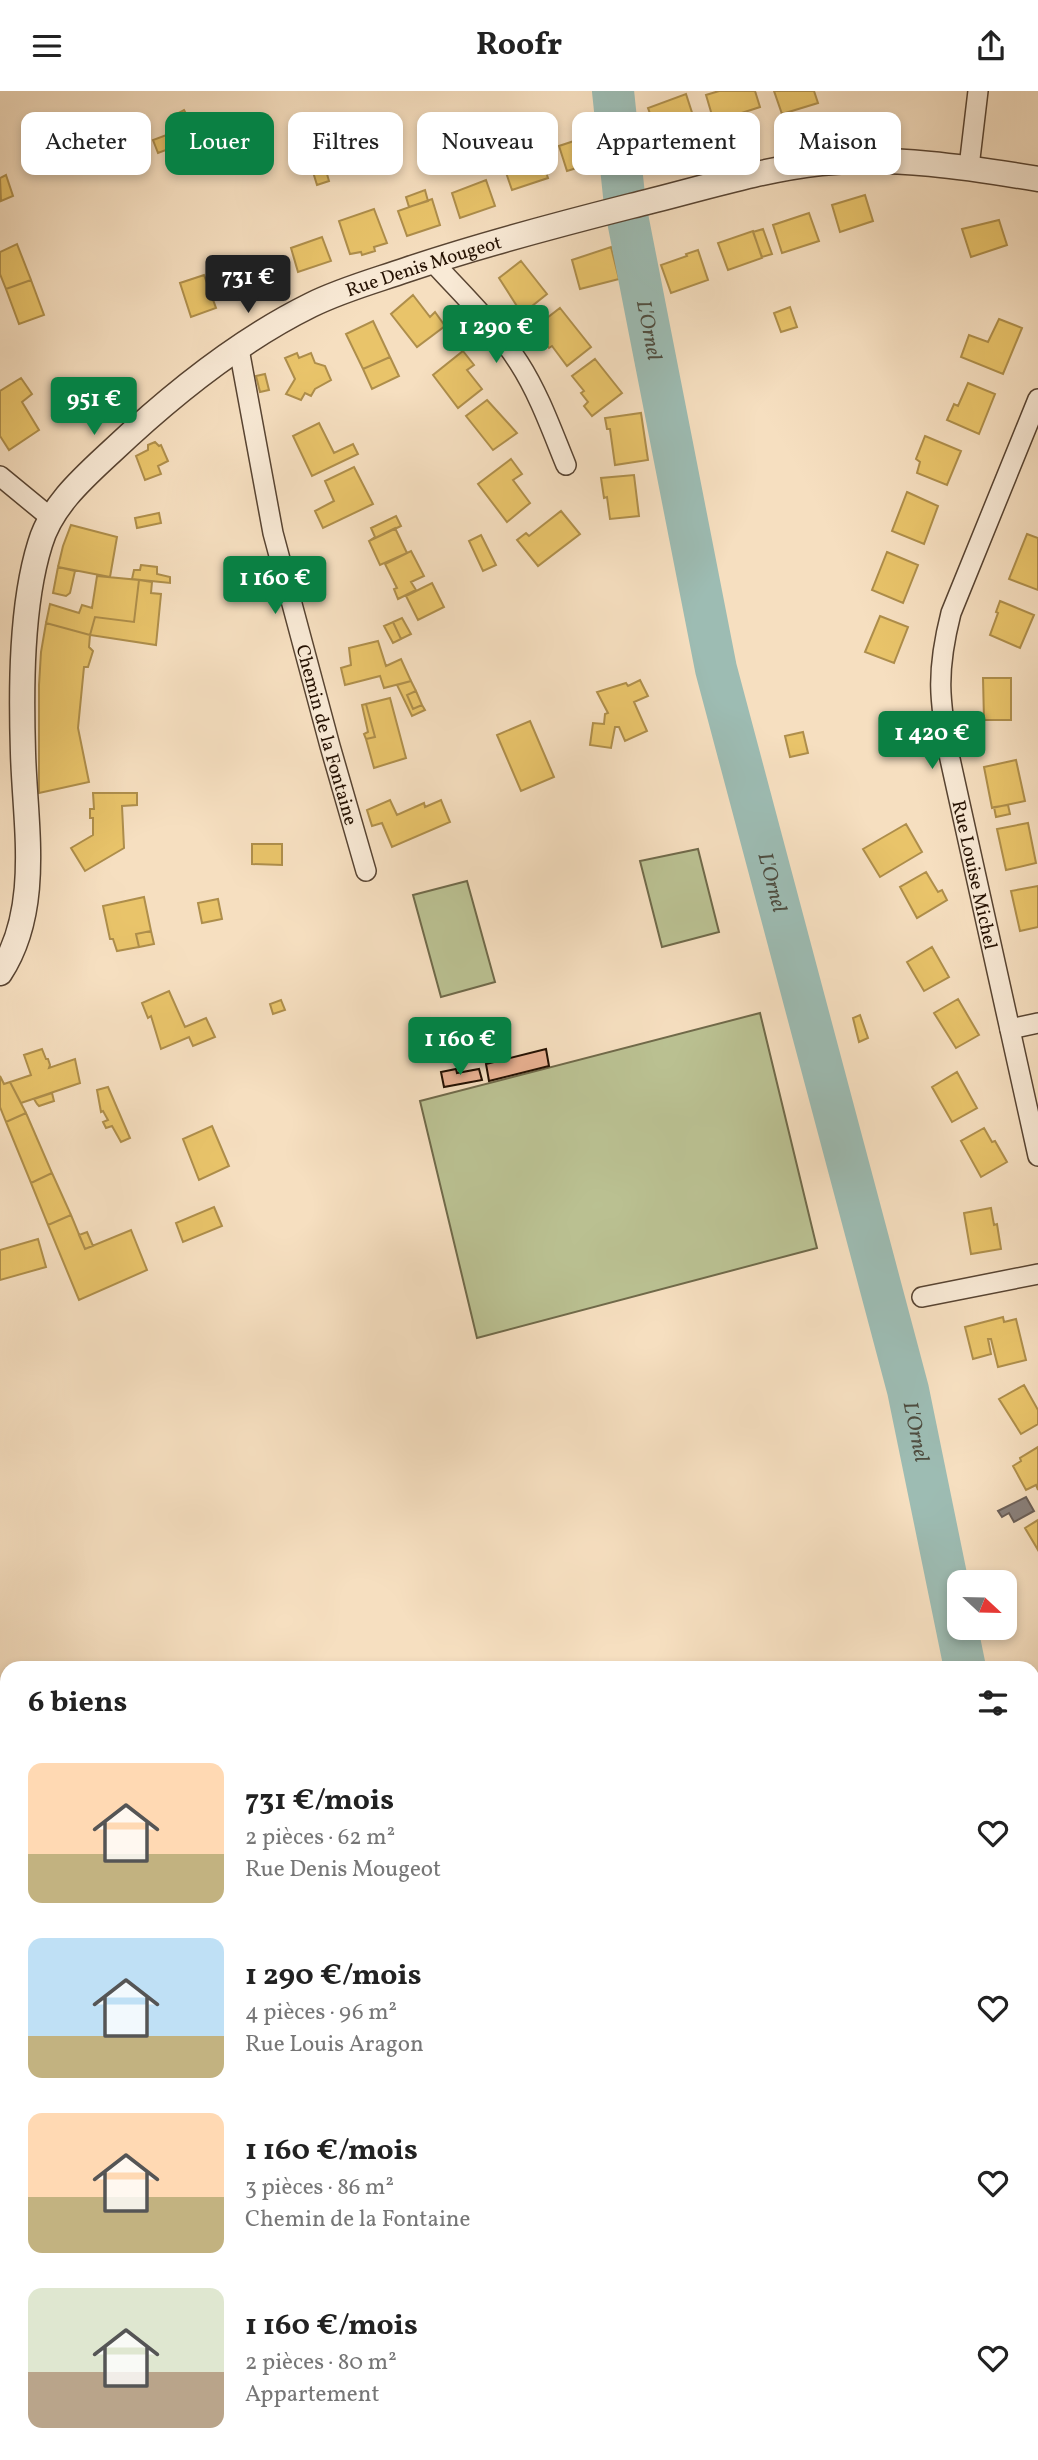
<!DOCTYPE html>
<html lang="fr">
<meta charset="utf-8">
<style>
body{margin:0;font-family:Vollkorn,serif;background:#f6f6f6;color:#222;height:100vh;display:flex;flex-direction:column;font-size:26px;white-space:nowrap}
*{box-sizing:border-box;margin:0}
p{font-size:23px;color:#767676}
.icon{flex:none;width:38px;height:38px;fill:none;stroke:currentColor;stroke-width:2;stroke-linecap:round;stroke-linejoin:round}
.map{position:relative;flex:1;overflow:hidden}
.sheet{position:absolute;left:0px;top:1570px;width:1040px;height:800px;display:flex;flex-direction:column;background:#fff;border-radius:21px 21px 0 0;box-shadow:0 4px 10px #0003}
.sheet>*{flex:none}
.guide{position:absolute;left:21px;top:21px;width:998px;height:63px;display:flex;gap:14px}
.needle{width:46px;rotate:112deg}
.tools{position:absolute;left:947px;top:1479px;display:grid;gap:14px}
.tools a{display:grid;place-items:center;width:70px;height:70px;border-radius:14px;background:#fff;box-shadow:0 4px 10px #0003;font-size:35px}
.price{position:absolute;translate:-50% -60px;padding:0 16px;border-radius:7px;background:#0b8043;color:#fff;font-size:23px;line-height:46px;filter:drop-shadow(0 2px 4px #0008)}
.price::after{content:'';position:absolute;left:50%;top:42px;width:21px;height:16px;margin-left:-10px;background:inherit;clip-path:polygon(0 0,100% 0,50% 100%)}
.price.active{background:#222;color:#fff}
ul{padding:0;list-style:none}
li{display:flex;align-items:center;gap:21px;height:175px;padding:0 28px}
li span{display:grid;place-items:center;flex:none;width:196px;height:140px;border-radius:14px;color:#555}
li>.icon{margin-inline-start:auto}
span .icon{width:84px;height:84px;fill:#fffc;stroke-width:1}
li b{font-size:30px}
h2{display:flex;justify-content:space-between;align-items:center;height:84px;padding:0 28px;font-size:30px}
.tag{padding:0 24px;border-radius:14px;background:#fff;box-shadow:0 4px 10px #0003;font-size:24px;line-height:63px}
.tag.active{background:#0b8043;color:#fff}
header{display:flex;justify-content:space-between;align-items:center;height:91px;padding:0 28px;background:#fff;font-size:32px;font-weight:700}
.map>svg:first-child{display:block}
.green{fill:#bbc293;stroke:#706a4a;stroke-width:2}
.water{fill:#9dbcb3;stroke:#6d786c;stroke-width:2}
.homes{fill:#e9c46a;stroke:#ae8e4b;stroke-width:2}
.industry{fill:#8a817c;stroke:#6b5f57;stroke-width:2}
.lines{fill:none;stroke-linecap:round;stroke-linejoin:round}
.shore{stroke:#60665a;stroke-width:2}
.river{stroke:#9dbcb3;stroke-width:42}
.building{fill:#eab293;stroke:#241102;stroke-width:2}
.minor-casing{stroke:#584432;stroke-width:22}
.tertiary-casing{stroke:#584432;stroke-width:27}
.minor{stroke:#f9ead6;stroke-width:19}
.tertiary{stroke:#f9ead6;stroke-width:24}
.labels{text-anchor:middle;stroke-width:7;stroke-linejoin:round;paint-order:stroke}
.street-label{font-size:19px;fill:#241102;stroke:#f9ead6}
.water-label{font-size:21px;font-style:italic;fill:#4e4d40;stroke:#f9ead6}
</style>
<header><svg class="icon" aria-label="menu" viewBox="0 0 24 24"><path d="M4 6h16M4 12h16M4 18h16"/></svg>Roofr<svg class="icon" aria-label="share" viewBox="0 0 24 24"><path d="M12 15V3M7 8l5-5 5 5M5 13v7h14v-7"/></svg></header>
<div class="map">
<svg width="1038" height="2369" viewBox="0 0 1038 2369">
<rect width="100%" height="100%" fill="#f6dfc0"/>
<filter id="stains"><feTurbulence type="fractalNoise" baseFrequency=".00286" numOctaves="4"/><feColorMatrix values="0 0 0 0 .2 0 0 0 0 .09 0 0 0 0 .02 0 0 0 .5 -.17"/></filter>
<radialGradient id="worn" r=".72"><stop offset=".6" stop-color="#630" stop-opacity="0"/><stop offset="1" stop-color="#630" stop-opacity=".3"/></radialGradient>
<path class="green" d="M 698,758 L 719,841 L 662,856 L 640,770 Z
M 467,790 L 495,891 L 441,906 L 413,804 Z
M 760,922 L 817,1157 L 477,1247 L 420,1010 Z
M 0,1874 L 7,1882 L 7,2128 L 0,2119 Z"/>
<path class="water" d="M 601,0 L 623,0 L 632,85 L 611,94 Z"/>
<path class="homes" d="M 719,0 L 755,0 L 760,16 L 714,31 L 706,4 Z
M 774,0 L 814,0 L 818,12 L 782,23 Z
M 686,3 L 697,37 L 660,50 L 648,17 Z
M 184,19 L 190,30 L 177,37 L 171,26 Z
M 169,43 L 174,56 L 158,62 L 153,49 Z
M 595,43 L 603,69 L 567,80 L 559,55 Z
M 539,61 L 548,87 L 512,99 L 503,73 Z
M 325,76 L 329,90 L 317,94 L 313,81 Z
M 6,84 L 13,105 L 1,110 L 0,87 Z
M 486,89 L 495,115 L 460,127 L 452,102 Z
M 425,99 L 428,110 L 409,116 L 406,106 Z
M 865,104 L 873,130 L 840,141 L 832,114 Z
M 432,108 L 440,134 L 407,145 L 398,120 Z
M 374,118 L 387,152 L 374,156 L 375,160 L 362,164 L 361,161 L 350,163 L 339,130 Z
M 809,122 L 819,150 L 782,162 L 773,134 Z
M 999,129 L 1007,154 L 971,166 L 962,138 Z
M 763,138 L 772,163 L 762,166 L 753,141 Z
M 753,140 L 762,167 L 728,179 L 718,152 Z
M 322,146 L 331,170 L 298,181 L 291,157 Z
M 17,153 L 31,189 L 6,198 L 0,183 L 0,161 Z
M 611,156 L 619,188 L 580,198 L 572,169 Z
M 698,159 L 708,189 L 671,202 L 661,174 L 687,165 L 686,163 Z
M 271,169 L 280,195 L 245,207 L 236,181 Z
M 521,170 L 547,203 L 522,223 L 499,187 Z
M 204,184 L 216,217 L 191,226 L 180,192 Z
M 31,189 L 44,224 L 19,233 L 6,198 Z
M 413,204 L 430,226 L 435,221 L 445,235 L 417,256 L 391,223 Z
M 790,216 L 797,236 L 781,241 L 774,222 Z
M 560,217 L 591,256 L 567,275 L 552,255 L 549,257 L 534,237 Z
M 999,228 L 1022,237 L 1003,283 L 961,266 L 969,244 L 988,251 Z
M 373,230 L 390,266 L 363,278 L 346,243 Z
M 641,258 L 645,275 L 637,276 L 634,260 Z
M 463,260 L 474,274 L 467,279 L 482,298 L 458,317 L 433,284 Z
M 297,262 L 299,267 L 311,262 L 315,272 L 325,275 L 331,289 L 315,298 L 311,305 L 305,302 L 301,309 L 286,303 L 295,288 L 285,267 Z
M 390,266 L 399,285 L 372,298 L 363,278 Z
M 595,268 L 622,302 L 592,325 L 584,315 L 588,311 L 581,302 L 584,300 L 572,285 Z
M 265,283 L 269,299 L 260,301 L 256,285 Z
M 21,287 L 32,303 L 22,311 L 39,339 L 9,359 L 0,345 L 0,300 Z
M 968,292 L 995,303 L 979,343 L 947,329 L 954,313 L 958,315 Z
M 487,309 L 517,342 L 493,359 L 466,325 Z
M 641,322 L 648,369 L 615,374 L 610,338 L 607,338 L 605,327 Z
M 319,332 L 334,362 L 353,353 L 358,363 L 312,385 L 293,345 Z
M 925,345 L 961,360 L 947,394 L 917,382 L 920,371 L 916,368 Z
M 155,351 L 159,355 L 161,354 L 168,370 L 158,375 L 161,383 L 145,389 L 136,365 L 148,359 L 148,354 Z
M 511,368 L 522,383 L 513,389 L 530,412 L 507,431 L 478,393 Z
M 354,376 L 373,413 L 323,437 L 315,420 L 334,410 L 325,390 Z
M 634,384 L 639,425 L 610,428 L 607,406 L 604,407 L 601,387 Z
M 907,401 L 938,415 L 924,453 L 892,440 Z
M 561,420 L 580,443 L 538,475 L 517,449 L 526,442 L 529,445 Z
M 159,422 L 161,432 L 137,437 L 135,427 Z
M 396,425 L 401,435 L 369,450 L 375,446 L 371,437 Z
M 71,434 L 117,446 L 110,486 L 58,476 L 63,455 Z
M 395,437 L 407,462 L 380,474 L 369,450 Z
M 1027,443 L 1038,447 L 1038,499 L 1009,488 Z
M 481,444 L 496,474 L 483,480 L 469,450 Z
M 411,460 L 424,485 L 411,491 L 416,499 L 398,508 L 394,498 L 397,497 L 385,473 Z
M 887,461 L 918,474 L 903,512 L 872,499 Z
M 141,474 L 157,476 L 157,483 L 170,486 L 170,492 L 132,488 L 134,479 L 140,479 Z
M 58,476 L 75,480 L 70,502 L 66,505 L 53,502 Z
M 97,485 L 139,489 L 134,531 L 95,526 L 90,544 L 46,532 L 50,513 L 79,522 L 82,514 L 92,517 Z
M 139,489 L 152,491 L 151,502 L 161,503 L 156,554 L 90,544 L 95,526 L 134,531 Z
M 432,492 L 444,516 L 418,529 L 406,505 Z
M 1000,510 L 1034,524 L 1020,557 L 990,544 L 998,522 L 996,521 Z
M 880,525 L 908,536 L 894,572 L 865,561 Z
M 402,527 L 411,543 L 401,548 L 393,531 Z
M 393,531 L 401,548 L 393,552 L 384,535 Z
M 46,532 L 90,544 L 89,556 L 93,560 L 88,576 L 84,576 L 78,637 L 89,691 L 39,702 L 39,594 L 41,561 Z
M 378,550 L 386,575 L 401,568 L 411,590 L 384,597 L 380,585 L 345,594 L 341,577 L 351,574 L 349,557 Z
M 983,587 L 1011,587 L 1011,629 L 984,629 Z
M 640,589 L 648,605 L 634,611 L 647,640 L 625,650 L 619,636 L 615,636 L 611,657 L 590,654 L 593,632 L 604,633 L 605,623 L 608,622 L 597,601 L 626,592 L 628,595 Z
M 411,590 L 416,600 L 407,604 L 413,618 L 422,614 L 425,619 L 412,625 L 397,594 Z
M 416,600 L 422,614 L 413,618 L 407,604 Z
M 390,607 L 406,667 L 374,677 L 366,648 L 375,646 L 366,613 Z
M 366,613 L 375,646 L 366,648 L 364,643 L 368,641 L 362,614 Z
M 530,630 L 554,686 L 521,700 L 497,644 Z
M 803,641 L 808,662 L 790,666 L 785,645 Z
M 1016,669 L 1025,710 L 992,717 L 984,676 Z
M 93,702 L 137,702 L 137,714 L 122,715 L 124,757 L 85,780 L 71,757 L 93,744 L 93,727 L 90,727 L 90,718 L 94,718 Z
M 390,709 L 397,724 L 424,712 L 425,716 L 441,709 L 450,731 L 392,756 L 382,732 L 372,735 L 367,719 Z
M 1008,714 L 1010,723 L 996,726 L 994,716 Z
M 1028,732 L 1036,772 L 1006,779 L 997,738 Z
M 906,733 L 922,761 L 880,786 L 863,758 Z
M 252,753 L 282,753 L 282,774 L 252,773 Z
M 926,781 L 938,801 L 942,799 L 947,809 L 917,827 L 900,796 Z
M 1038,795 L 1038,836 L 1020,840 L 1011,800 Z
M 144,806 L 151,840 L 136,843 L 139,856 L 117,860 L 113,848 L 110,848 L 103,815 Z
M 218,808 L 222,828 L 202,832 L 198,812 Z
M 151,840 L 154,853 L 139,856 L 136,843 Z
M 932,856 L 949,886 L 924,900 L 907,871 Z
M 169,900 L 185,936 L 206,927 L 215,946 L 193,955 L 189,946 L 161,958 L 151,925 L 148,927 L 142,912 Z
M 958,908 L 979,944 L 956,957 L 934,922 Z
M 281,909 L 285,919 L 273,923 L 270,913 Z
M 860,924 L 868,947 L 859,951 L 853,927 Z
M 42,958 L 46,968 L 48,968 L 50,974 L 49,977 L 75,968 L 80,992 L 21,1012 L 10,991 L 31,984 L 24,964 Z
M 957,981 L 977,1017 L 952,1031 L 932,996 Z
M 0,985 L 4,993 L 10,991 L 26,1022 L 6,1031 L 0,1016 Z
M 108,996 L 130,1047 L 121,1051 L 112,1035 L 106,1037 L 103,1031 L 108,1029 L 103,1020 L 101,1021 L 97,999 Z
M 52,1002 L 54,1010 L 39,1015 L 37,1013 L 34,1008 Z
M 26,1022 L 52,1082 L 31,1092 L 6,1031 Z
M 212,1035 L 229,1075 L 199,1089 L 183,1048 Z
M 984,1037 L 992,1051 L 995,1050 L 1007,1071 L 981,1086 L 961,1050 Z
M 52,1082 L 71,1124 L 48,1134 L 31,1092 Z
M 214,1116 L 222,1135 L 183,1151 L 176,1132 Z
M 991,1117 L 994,1134 L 997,1133 L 1001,1158 L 971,1163 L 964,1122 Z
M 71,1124 L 85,1158 L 131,1139 L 147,1179 L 79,1209 L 48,1134 Z
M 87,1141 L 93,1155 L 85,1158 L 79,1144 Z
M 38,1148 L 46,1176 L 0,1189 L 0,1159 Z
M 1003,1226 L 1004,1231 L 1016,1228 L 1026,1269 L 998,1276 L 991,1248 L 988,1248 L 991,1263 L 973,1268 L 965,1236 Z
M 1024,1294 L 1038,1319 L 1038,1333 L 1021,1343 L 999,1308 Z
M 1038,1356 L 1038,1399 L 1036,1394 L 1026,1399 L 1013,1375 L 1021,1370 L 1020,1367 Z
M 1038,1429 L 1038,1459 L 1025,1437 Z"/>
<path class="industry" d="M 1026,1406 L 1034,1420 L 1014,1431 L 1009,1422 L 1002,1426 L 998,1420 Z"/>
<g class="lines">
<path class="shore" d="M 608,0 L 617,79 L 620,82 L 624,78 L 617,0"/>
<g class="river">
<path id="s1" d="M 613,0 L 625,114 L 716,578 L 908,1299 L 965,1577"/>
<path d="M 1032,1902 L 1038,1931"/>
</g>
</g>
<path class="building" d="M 546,958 L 549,975 L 489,990 L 486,973 Z
M 456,978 L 457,982 L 479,978 L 482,989 L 444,996 L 441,981 Z"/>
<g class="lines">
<g class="minor-casing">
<g id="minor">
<path d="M 969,76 L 978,0"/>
<path d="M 432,170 C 462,203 495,234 519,272 C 539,303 552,340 566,374"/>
<path id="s2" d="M 239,258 L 273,442 L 330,655 L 366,780"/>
<path id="s3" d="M 1038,308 L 951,522 C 936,581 939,609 950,668 L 1038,1065"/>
<path d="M 0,385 L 51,427"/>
<path d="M 1010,938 L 1038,932"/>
<path d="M 922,1206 L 1038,1183"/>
</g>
</g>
<g class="tertiary-casing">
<g id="tertiary">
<path id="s4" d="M 0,882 C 42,818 25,734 23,662 C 21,598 21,514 40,453 C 51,415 83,387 111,361 C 170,305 238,250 311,214 C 341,199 374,190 406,179 C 480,154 556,134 631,115 C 694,100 757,79 821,72 C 894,65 966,76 1038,88"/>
</g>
</g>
<use href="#minor" class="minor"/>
<use href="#tertiary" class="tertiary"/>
</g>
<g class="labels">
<g class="street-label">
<text dy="7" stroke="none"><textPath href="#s4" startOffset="922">Rue Denis Mougeot</textPath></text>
<text dy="7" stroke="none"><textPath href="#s2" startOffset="396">Chemin de la Fontaine</textPath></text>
<text dy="7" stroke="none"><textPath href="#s3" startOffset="497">Rue Louise Michel</textPath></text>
</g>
<g class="water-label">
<text dy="7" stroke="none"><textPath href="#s1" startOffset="242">L'Ornel</textPath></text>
<text dy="7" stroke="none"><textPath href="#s1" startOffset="808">L'Ornel</textPath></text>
<text dy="7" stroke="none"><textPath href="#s1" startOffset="1376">L'Ornel</textPath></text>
</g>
</g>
<rect width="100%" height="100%" filter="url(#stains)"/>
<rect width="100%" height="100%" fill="url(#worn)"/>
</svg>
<div class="tools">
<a><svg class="needle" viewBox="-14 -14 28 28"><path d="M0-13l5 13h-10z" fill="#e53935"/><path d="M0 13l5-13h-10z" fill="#767676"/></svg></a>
</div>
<b class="price active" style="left:248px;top:224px">731 €</b>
<b class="price" style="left:496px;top:274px">1 290 €</b>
<b class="price" style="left:94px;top:346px">951 €</b>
<b class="price" style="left:275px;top:525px">1 160 €</b>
<b class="price" style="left:932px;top:680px">1 420 €</b>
<b class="price" style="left:460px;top:986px">1 160 €</b>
<div class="guide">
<a class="tag">Acheter</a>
<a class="tag active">Louer</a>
<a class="tag">Filtres</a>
<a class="tag">Nouveau</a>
<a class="tag">Appartement</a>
<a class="tag">Maison</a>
</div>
<section class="sheet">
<h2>6 biens<svg class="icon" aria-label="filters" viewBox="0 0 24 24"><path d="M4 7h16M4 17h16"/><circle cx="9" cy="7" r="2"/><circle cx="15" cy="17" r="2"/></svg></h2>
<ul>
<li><span style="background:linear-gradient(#ffd9b3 65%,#c2b280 0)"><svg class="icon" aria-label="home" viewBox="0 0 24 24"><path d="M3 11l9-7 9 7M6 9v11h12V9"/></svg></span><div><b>731 €/mois</b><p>2 pièces · 62 m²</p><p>Rue Denis Mougeot</p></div><svg class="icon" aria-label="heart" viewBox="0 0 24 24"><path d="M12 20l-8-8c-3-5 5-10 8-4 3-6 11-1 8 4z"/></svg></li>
<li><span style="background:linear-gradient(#bfe0f5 70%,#c2b280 0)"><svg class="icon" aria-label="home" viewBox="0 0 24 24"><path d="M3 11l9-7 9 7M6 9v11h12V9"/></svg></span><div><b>1 290 €/mois</b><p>4 pièces · 96 m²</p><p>Rue Louis Aragon</p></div><svg class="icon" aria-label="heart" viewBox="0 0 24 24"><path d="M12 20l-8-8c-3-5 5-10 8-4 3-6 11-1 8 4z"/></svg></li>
<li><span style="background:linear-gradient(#ffd9b3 60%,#c2b280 0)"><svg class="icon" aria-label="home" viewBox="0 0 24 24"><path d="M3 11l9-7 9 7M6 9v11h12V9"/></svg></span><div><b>1 160 €/mois</b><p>3 pièces · 86 m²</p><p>Chemin de la Fontaine</p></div><svg class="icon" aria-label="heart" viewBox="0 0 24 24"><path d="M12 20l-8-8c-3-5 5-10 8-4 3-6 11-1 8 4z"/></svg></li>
<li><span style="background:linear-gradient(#dfe7d0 60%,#b9a48a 0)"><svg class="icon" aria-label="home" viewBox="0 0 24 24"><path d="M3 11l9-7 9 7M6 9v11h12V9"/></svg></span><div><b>1 160 €/mois</b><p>2 pièces · 80 m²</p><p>Appartement</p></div><svg class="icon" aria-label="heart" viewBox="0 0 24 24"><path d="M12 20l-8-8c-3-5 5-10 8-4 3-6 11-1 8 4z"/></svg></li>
</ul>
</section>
</div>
